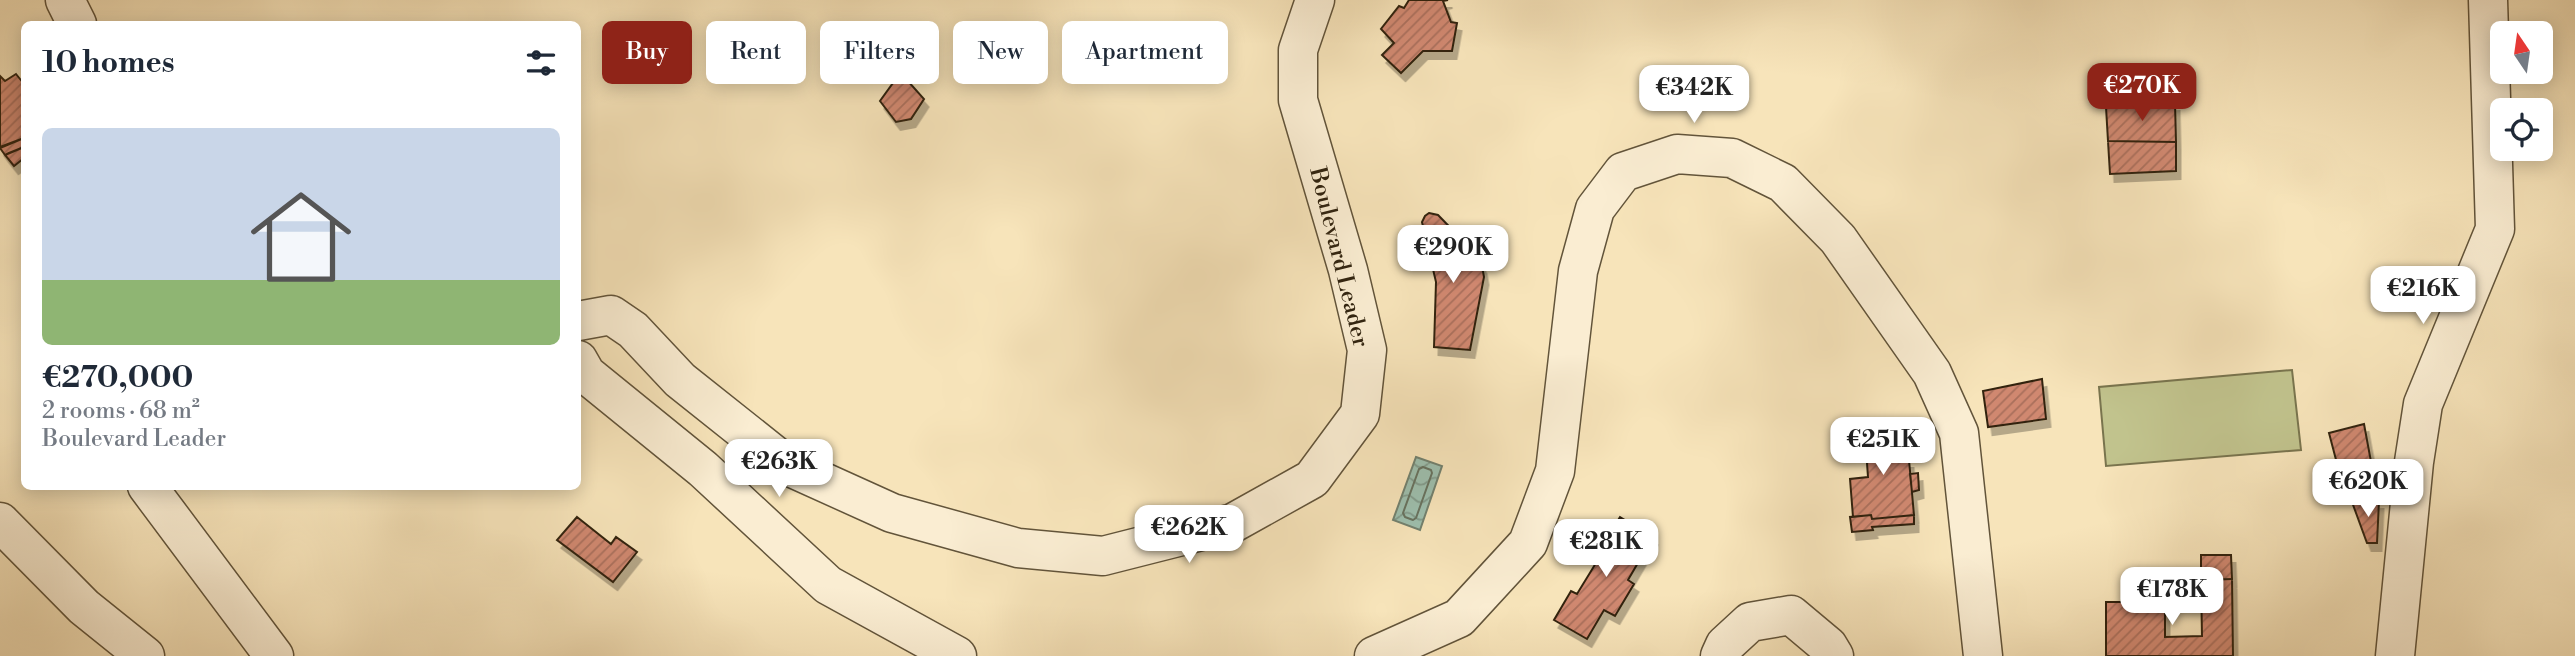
<!DOCTYPE html>
<meta charset="utf-8">
<style>
body{margin:0;font-family:"Libre Bodoni",serif;background:#f6f6f7;color:#1f2937;height:100vh;display:flex;flex-direction:column;font-size:26px;white-space:nowrap}
*{box-sizing:border-box;margin:0}
p{font-size:23px;color:#747a83}
.icon{flex:none;width:38px;height:38px;fill:none;stroke:currentColor;stroke-width:2;stroke-linecap:round;stroke-linejoin:round}
.map{position:relative;flex:1;overflow:hidden}
.drawer{position:absolute;left:21px;top:21px;width:560px;height:469px;display:flex;flex-direction:column;background:#fff;border-radius:10px;box-shadow:0 4px 18px #0003}
.drawer>*{flex:none}
.hud{position:absolute;left:602px;top:21px;width:665px;height:63px;display:flex;gap:14px}
.needle{width:46px;rotate:347deg}
.fabs{position:absolute;left:2490px;top:21px;display:grid;gap:14px}
.fabs a{display:grid;place-items:center;width:63px;height:63px;border-radius:10px;background:#fff;box-shadow:0 4px 18px #0003;font-size:35px}
.price{position:absolute;translate:-50% -60px;padding:0 16px;border-radius:14px;background:#fff;color:#222;font-size:23px;line-height:46px;filter:drop-shadow(0 2px 4px #0008)}
.price::after{content:'';position:absolute;left:50%;top:42px;width:21px;height:16px;margin-left:-10px;background:inherit;clip-path:polygon(0 0,100% 0,50% 100%)}
.price.active{background:#8f2418;color:#fff}
ul{padding:0;list-style:none}
li{display:grid;align-content:center;gap:14px;height:371px;padding:0 21px}
li+li{border-top:2px solid #e0e1e3}
li span{display:grid;place-items:center;height:217px;border-radius:10px;color:#555}
li>.icon{margin-inline-start:auto}
span .icon{width:126px;height:126px;fill:#fffc;stroke-width:1}
li b{font-size:30px}
h2{display:flex;justify-content:space-between;align-items:center;height:84px;padding:0 21px;font-size:30px}
.chip{padding:0 24px;border-radius:10px;background:#fff;box-shadow:0 4px 18px #0003;font-size:24px;line-height:63px}
.chip.active{background:#8f2418;color:#fff}
.map>svg:first-child{display:block}
.grass{fill:#c1c38d;stroke:#79744e;stroke-width:2}
.water{fill:url(#water-waves);stroke:#72816f;stroke-width:2}
.lines{fill:none;stroke-linecap:round;stroke-linejoin:round}
.shore{stroke:#67725f;stroke-width:2}
.building{fill:url(#building-hatch);stroke:#312410;stroke-width:2;filter:url(#shadow)}
.minor-casing{stroke:#62543a;stroke-width:41}
.tertiary-casing{stroke:#62543a;stroke-width:41}
.minor{stroke:#faedd2;stroke-width:38}
.tertiary{stroke:#faedd2;stroke-width:38}
.labels{text-anchor:middle;stroke-width:6;stroke-linejoin:round;paint-order:stroke}
.street-label{font-size:23px;fill:#312410;stroke:#faedd2}
</style>
<div class="map">
<svg width="2575" height="656" viewBox="0 0 2575 656">
<defs>
<pattern id="water-waves" width="16" height="10" patternUnits="userSpaceOnUse" patternTransform="scale(1.75)"><rect width="16" height="10" fill="#9dbfae"/><path d="M0 5q4-4 8 0t8 0" fill="none" stroke="#819b8c"/></pattern>
<pattern id="building-hatch" width="6" height="6" patternUnits="userSpaceOnUse" patternTransform="scale(1.75)"><rect width="6" height="6" fill="#d08870"/><path d="M-1 1l2-2M0 6l6-6M5 7l2-2" fill="none" stroke="#a96f5b"/></pattern>
<filter id="shadow"><feDropShadow dx="4.5" dy="8" stdDeviation="0" flood-color="#0004"/></filter>
</defs>
<rect width="100%" height="100%" fill="#f7e4ba"/>
<filter id="stains"><feTurbulence type="fractalNoise" baseFrequency=".00286" numOctaves="4"/><feColorMatrix values="0 0 0 0 .2 0 0 0 0 .09 0 0 0 0 .02 0 0 0 .5 -.17"/></filter>
<radialGradient id="worn" r=".72"><stop offset=".6" stop-color="#630" stop-opacity="0"/><stop offset="1" stop-color="#630" stop-opacity=".3"/></radialGradient>
<path class="grass" d="M 2292,370 L 2301,450 L 2106,466 L 2099,387 Z"/>
<path class="water" d="M 1416,457 L 1442,466 L 1420,530 L 1393,520 Z"/>
<g class="lines">
<path class="shore" d="M 1423,467 L 1431,470 L 1432,473 L 1416,518 L 1413,520 L 1405,517 L 1403,513 L 1419,469 Z"/>
</g>
<path class="building" d="M 1409,0 L 1448,0 L 1443,1 L 1451,22 L 1457,23 L 1452,51 L 1423,51 L 1401,73 L 1382,55 L 1394,43 L 1381,29 L 1399,6 L 1404,8 Z
M 16,74 L 24,84 L 24,138 L 0,147 L 0,76 L 5,81 Z
M 907,80 L 924,99 L 911,119 L 896,122 L 880,101 L 893,83 Z
M 2175,103 L 2176,142 L 2108,141 L 2106,107 Z
M 24,138 L 24,147 L 9,153 L 5,155 L 0,148 Z
M 2108,141 L 2176,142 L 2176,171 L 2110,174 Z
M 24,147 L 24,158 L 14,166 L 5,155 Z
M 1429,213 L 1438,215 L 1475,253 L 1482,266 L 1484,277 L 1470,350 L 1434,347 L 1436,282 L 1422,222 L 1425,216 Z
M 2042,379 L 2046,419 L 1988,427 L 1983,391 Z
M 1890,419 L 1892,443 L 1898,442 L 1899,460 L 1909,460 L 1914,515 L 1872,519 L 1871,515 L 1853,517 L 1850,479 L 1868,477 L 1864,421 Z
M 2364,424 L 2372,467 L 2340,475 L 2329,433 Z
M 1918,473 L 1919,490 L 1912,492 L 1910,474 Z
M 2379,501 L 2377,543 L 2367,543 L 2352,502 Z
M 1871,515 L 1872,519 L 1914,515 L 1914,524 L 1872,527 L 1873,530 L 1852,532 L 1850,517 Z
M 577,517 L 611,544 L 616,537 L 637,552 L 613,582 L 557,540 Z
M 1620,517 L 1653,537 L 1628,580 L 1634,584 L 1615,616 L 1604,610 L 1587,639 L 1554,620 L 1571,591 L 1577,594 L 1596,563 L 1592,561 Z
M 2201,555 L 2231,555 L 2232,579 L 2201,580 Z
M 2232,579 L 2233,656 L 2106,656 L 2106,602 L 2165,602 L 2165,637 L 2202,636 L 2201,580 Z"/>
<g class="lines">
<g class="minor-casing">
<path id="minor" d="M 65,0 L 77,24
M 147,486 L 274,656
M 0,522 L 84,607 L 145,656
M 1720,656 L 1725,645 L 1750,622 L 1791,615 L 1828,646 L 1834,656"/>
</g>
<g class="tertiary-casing">
<path id="tertiary" d="M 578,321 L 611,315 L 633,330 L 680,380 L 788,466 L 892,513 L 1018,548 L 1103,556 L 1233,523 L 1312,479 L 1360,414 L 1367,350 L 1348,270 L 1298,100 L 1298,50 L 1315,0
M 578,360 L 586,374 L 703,469 L 828,585 L 957,656
M 1374,656 L 1459,618 L 1528,543 L 1555,471 L 1578,271 L 1595,209 L 1623,172 L 1677,154 L 1732,158 L 1783,183 L 1838,239 L 1932,373 L 1959,433 L 1983,656
M 2395,656 L 2414,462 L 2423,404 L 2495,229 L 2488,0"/>
</g>
<use href="#minor" class="minor"/>
<use href="#tertiary" class="tertiary"/>
</g>
<g class="labels">
<g class="street-label">
<text transform="translate(1340 257) rotate(76)" y="8">Boulevard Leader</text>
</g>
</g>
<rect width="100%" height="100%" filter="url(#stains)"/>
<rect width="100%" height="100%" fill="url(#worn)"/>
</svg>
<div class="fabs">
<a><svg class="needle" viewBox="-14 -14 28 28"><path d="M0-13l5 13h-10z" fill="#e53935"/><path d="M0 13l5-13h-10z" fill="#747a83"/></svg></a>
<a><svg class="icon" aria-label="locate" viewBox="0 0 24 24"><circle cx="12" cy="12" r="6"/><path d="M12 2v4M12 18v4M2 12h4M18 12h4"/></svg></a>
</div>
<b class="price active" style="left:2142px;top:123px">€270K</b>
<b class="price" style="left:1694px;top:125px">€342K</b>
<b class="price" style="left:1453px;top:285px">€290K</b>
<b class="price" style="left:2423px;top:326px">€216K</b>
<b class="price" style="left:1883px;top:477px">€251K</b>
<b class="price" style="left:779px;top:499px">€263K</b>
<b class="price" style="left:2368px;top:519px">€620K</b>
<b class="price" style="left:1189px;top:565px">€262K</b>
<b class="price" style="left:1606px;top:579px">€281K</b>
<b class="price" style="left:2172px;top:627px">€178K</b>
<div class="hud">
<a class="chip active">Buy</a>
<a class="chip">Rent</a>
<a class="chip">Filters</a>
<a class="chip">New</a>
<a class="chip">Apartment</a>
</div>
<section class="drawer">
<h2>10 homes<svg class="icon" aria-label="filters" viewBox="0 0 24 24"><path d="M4 7h16M4 17h16"/><circle cx="9" cy="7" r="2"/><circle cx="15" cy="17" r="2"/></svg></h2>
<ul>
<li><span style="background:linear-gradient(#c9d6e8 70%,#8fb573 0)"><svg class="icon" aria-label="home" viewBox="0 0 24 24"><path d="M3 11l9-7 9 7M6 9v11h12V9"/></svg></span><div><b>€270,000</b><p>2 rooms · 68 m²</p><p>Boulevard Leader</p></div></li>
</ul>
</section>
</div>
